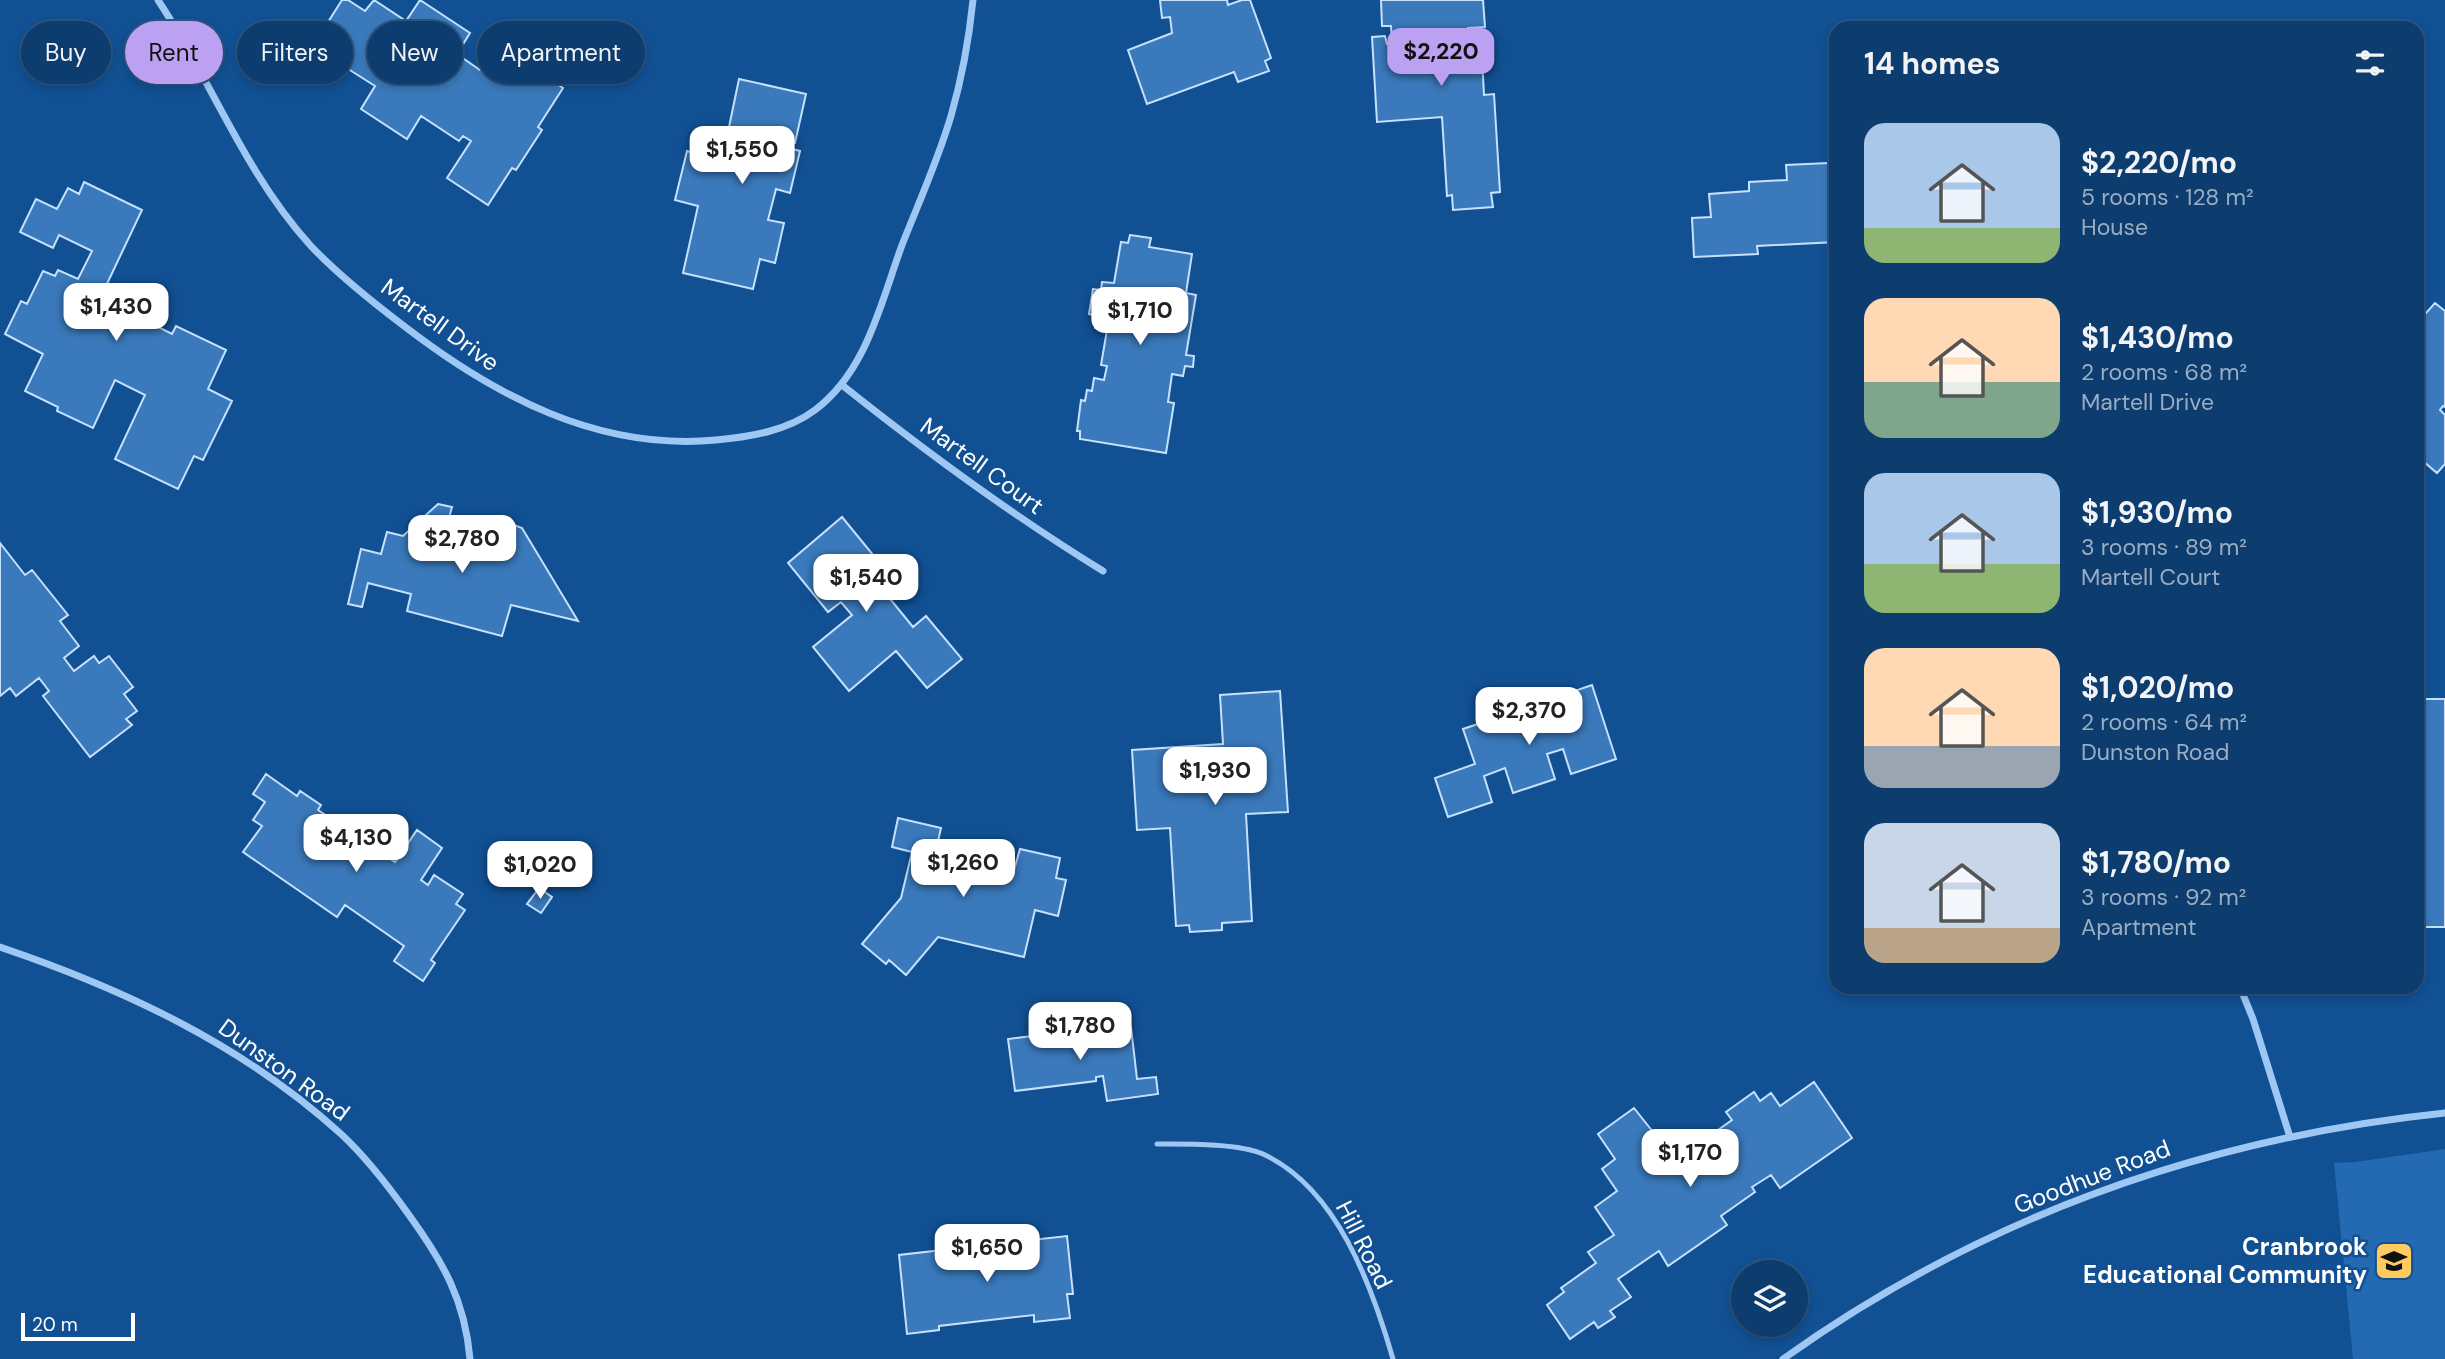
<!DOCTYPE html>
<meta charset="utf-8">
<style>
body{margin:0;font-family:"DM Sans",sans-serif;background:#164373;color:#f1f3f6;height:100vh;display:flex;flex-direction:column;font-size:26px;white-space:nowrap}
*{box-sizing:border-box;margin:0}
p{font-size:23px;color:#9aadc2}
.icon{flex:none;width:38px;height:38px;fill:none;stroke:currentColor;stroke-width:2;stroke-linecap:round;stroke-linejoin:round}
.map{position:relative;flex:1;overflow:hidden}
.sheet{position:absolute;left:1829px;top:21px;width:595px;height:973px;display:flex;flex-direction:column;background:#0d3c6e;border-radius:21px;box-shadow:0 4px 10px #0003,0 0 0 2px #2d5681}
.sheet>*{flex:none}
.guide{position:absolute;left:21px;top:21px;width:665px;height:63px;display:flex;gap:14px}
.buttons{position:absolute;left:1731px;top:1260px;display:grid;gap:14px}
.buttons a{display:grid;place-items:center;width:77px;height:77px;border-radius:50%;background:#0d3c6e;box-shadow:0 4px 10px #0003,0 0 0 2px #2d5681;font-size:35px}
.scale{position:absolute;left:21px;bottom:18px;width:114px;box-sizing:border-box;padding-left:7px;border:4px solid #fff;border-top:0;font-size:19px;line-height:24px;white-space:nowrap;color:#fff;-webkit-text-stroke:5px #115093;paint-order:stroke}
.price{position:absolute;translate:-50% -60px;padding:0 16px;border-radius:14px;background:#fff;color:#222;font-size:23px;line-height:46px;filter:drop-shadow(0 2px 4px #0008)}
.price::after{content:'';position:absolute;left:50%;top:42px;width:21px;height:16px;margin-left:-10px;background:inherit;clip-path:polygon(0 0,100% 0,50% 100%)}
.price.on{background:#bca0f2;color:#111}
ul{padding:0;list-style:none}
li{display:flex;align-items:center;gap:21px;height:175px;padding:0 35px}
li span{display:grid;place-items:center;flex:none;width:196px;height:140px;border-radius:21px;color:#555}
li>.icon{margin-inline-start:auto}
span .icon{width:84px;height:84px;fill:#fffc;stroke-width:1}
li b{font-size:30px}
h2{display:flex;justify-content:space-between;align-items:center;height:84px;padding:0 35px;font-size:30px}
.chip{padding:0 24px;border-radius:32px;background:#0d3c6e;box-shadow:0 4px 10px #0003,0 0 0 2px #2d5681;font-size:24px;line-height:63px}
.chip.on{background:#bca0f2;color:#111}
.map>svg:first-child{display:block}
.green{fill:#236ab2}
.building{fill:#3a79bb;stroke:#c6e1fd;stroke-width:2;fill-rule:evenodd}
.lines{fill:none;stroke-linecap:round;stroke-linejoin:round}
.service{stroke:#9ec8f3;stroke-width:5}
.minor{stroke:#9ec8f3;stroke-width:7}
.labels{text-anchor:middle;stroke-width:5;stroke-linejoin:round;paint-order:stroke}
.street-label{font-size:24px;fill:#fff;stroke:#115093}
.poi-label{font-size:24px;font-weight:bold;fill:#fff;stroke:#115093;text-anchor:end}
</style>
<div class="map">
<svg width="2445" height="1359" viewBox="0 0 2445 1359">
<rect width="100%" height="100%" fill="#115093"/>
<path class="green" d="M 2445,1149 L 2445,1359 L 2353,1359 L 2334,1163 L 2355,1162 Z"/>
<path class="building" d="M 342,0 L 348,0 L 365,11 L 374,0 L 406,21 L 420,0 L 470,33 L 457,54 L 480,70 L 489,56 L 499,53 L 509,60 L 512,71 L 514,73 L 522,61 L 563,88 L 538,127 L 542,130 L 516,170 L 512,168 L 488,205 L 447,178 L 471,141 L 463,136 L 459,141 L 421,116 L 407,139 L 361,109 L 375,86 L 334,60 L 337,54 L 316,41 Z
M 1160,0 L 1227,0 L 1228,5 L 1242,0 L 1250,0 L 1271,58 L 1265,61 L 1269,71 L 1238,82 L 1234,72 L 1147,104 L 1128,50 L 1172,33 L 1170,17 L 1162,18 Z
M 1381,0 L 1483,0 L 1485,27 L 1468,28 L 1468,38 L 1481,37 L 1484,95 L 1494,94 L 1500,192 L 1491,193 L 1493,207 L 1453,210 L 1452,195 L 1447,196 L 1442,117 L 1377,122 L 1372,37 L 1385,36 L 1387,44 L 1392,44 L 1391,26 L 1382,26 Z
M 739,79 L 806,94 L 795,143 L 790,141 L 789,148 L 800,151 L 790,193 L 776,189 L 768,220 L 784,223 L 775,263 L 760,259 L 753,289 L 683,273 L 698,206 L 675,200 L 687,151 L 709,157 L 715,131 L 741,137 L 743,131 L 729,127 Z
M 1828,163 L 1829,177 L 1836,177 L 1836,242 L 1757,246 L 1758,254 L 1694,257 L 1692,218 L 1711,217 L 1709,194 L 1749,191 L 1749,182 L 1787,180 L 1786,165 Z
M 84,182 L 142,210 L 105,288 L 133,302 L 128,312 L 172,334 L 176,326 L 226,350 L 208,389 L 232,401 L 203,460 L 194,456 L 178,489 L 115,459 L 145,395 L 115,380 L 93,428 L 57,411 L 58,407 L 25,391 L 43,354 L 5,334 L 21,301 L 27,304 L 43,271 L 55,276 L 58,270 L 78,279 L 92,251 L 59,235 L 53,248 L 20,232 L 36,199 L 57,209 L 68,188 L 79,194 Z
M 1130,235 L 1151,238 L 1149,247 L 1192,254 L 1186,293 L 1196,295 L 1186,355 L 1194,356 L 1193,367 L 1185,366 L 1183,376 L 1172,374 L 1168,402 L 1174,403 L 1166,453 L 1080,439 L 1080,431 L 1077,431 L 1081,400 L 1085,401 L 1087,390 L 1092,391 L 1094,378 L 1104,380 L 1107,366 L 1101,365 L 1107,330 L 1095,328 L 1097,316 L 1089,314 L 1093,289 L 1101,290 L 1102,282 L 1114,283 L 1121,242 L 1128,243 Z
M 2435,303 L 2445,311 L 2445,407 L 2443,406 L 2440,410 L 2445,415 L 2445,464 L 2437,473 L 2417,456 L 2417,323 Z
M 438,504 L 452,507 L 441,547 L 459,551 L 509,523 L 522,528 L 578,621 L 511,605 L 502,636 L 407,611 L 411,594 L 368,583 L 362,607 L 348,604 L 361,549 L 381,554 L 387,532 L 403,536 Z
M 842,517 L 883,567 L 852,592 L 863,605 L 882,589 L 913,627 L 926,616 L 962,659 L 927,688 L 896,651 L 849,691 L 813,647 L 852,615 L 841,602 L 828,612 L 788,563 Z
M 0,543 L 25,575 L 32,570 L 68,615 L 60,621 L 79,646 L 64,658 L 74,671 L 94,656 L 99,663 L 109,656 L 133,687 L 124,694 L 137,711 L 126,719 L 132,725 L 90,757 L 43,696 L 49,691 L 39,678 L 16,696 L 10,688 L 0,696 Z
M 1592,685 L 1616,759 L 1571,774 L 1563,749 L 1547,754 L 1555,779 L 1513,793 L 1505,768 L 1484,776 L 1492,802 L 1448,817 L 1435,778 L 1475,764 L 1463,729 L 1496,718 L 1493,712 L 1526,700 L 1528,707 Z
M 1280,691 L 1288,812 L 1246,814 L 1252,921 L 1222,923 L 1222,930 L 1190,932 L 1189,925 L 1176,926 L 1170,828 L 1137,830 L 1132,750 L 1223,744 L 1220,695 ZM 1224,761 L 1226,788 L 1200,790 L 1198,762 Z
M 2418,699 L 2445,699 L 2445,927 L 2417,927 Z
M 266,774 L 297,796 L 300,791 L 321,805 L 318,810 L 395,862 L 417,830 L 442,848 L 421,880 L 428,885 L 434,875 L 463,894 L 456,904 L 465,910 L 431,960 L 435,963 L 423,981 L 394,961 L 404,946 L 345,905 L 337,917 L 243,852 L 262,826 L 253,820 L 265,802 L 253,794 Z
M 898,818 L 941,828 L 936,850 L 949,853 L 950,846 L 1009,860 L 1007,868 L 1014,870 L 1020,849 L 1060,858 L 1056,878 L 1066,880 L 1058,916 L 1035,910 L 1024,957 L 938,937 L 906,975 L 889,960 L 886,964 L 862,944 L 901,898 L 912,852 L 892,847 Z
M 539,888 L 552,897 L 541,913 L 527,904 Z
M 1131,1027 L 1137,1079 L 1156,1077 L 1158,1094 L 1107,1101 L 1103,1076 L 1096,1077 L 1096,1081 L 1015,1091 L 1008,1039 L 1090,1029 L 1090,1032 Z
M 1814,1082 L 1852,1138 L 1780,1188 L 1771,1175 L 1752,1187 L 1755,1192 L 1721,1216 L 1727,1225 L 1668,1266 L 1659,1251 L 1618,1279 L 1631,1297 L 1610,1311 L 1615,1317 L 1598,1328 L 1594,1322 L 1570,1339 L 1547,1305 L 1564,1292 L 1561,1288 L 1596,1263 L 1588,1252 L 1614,1235 L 1595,1207 L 1617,1191 L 1602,1169 L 1615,1159 L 1598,1134 L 1634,1108 L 1665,1147 L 1682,1135 L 1691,1148 L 1690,1143 L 1692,1137 L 1703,1133 L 1708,1137 L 1732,1120 L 1726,1112 L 1754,1092 L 1760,1101 L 1771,1093 L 1780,1106 Z
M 1067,1236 L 1073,1294 L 1067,1294 L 1070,1318 L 1034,1322 L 1034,1315 L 939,1326 L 939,1330 L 907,1334 L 899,1255 Z"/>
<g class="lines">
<path class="service" d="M 1157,1144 C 1185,1144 1239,1143 1263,1154 C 1337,1188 1372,1286 1393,1359"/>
<path class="minor" d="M 158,0 C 211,80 244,172 310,245 C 338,275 371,301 404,326 C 495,396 598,451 716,440 C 750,437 787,431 815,410 C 867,371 881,302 902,245 C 919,202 938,160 951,116 C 962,78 969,39 973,0
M 842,385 C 926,452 1012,515 1103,571
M 0,947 C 124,989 243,1045 341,1134 C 366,1157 389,1187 409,1215 C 443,1262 465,1300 470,1359
M 2240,987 L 2253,1019 L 2290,1137
M 1783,1359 C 1981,1218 2204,1138 2445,1113"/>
</g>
<defs>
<g id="school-square" transform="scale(2.0125)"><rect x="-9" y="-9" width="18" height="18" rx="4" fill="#ffca60" stroke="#115093"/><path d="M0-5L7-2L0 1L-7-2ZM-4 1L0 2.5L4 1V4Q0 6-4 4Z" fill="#111"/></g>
</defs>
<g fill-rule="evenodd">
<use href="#school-square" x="2394" y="1261"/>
</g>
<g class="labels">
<g class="street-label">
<text transform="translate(440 325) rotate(36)" y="8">Martell Drive</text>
<text transform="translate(982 466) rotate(36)" y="8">Martell Court</text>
<text transform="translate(284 1070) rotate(36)" y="8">Dunston Road</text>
<text transform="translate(2092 1177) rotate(-21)" y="8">Goodhue Road</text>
<text transform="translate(1364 1245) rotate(63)" y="8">Hill Road</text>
</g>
<g class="poi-label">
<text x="2367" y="1255">Cranbrook<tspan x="2367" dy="28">Educational Community</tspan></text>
</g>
</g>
</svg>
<div class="buttons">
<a><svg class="icon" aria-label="layers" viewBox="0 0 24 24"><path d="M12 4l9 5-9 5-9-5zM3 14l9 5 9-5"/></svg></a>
</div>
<div class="scale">20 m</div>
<b class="price on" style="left:1441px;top:88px">$2,220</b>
<b class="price" style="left:742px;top:186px">$1,550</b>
<b class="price" style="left:116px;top:343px">$1,430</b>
<b class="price" style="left:1140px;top:347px">$1,710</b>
<b class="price" style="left:462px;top:575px">$2,780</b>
<b class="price" style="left:866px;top:614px">$1,540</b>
<b class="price" style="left:1529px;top:747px">$2,370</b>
<b class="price" style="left:1215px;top:807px">$1,930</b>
<b class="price" style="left:356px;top:874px">$4,130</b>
<b class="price" style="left:963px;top:899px">$1,260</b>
<b class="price" style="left:540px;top:901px">$1,020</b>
<b class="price" style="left:1080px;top:1062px">$1,780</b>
<b class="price" style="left:1690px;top:1189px">$1,170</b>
<b class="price" style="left:987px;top:1284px">$1,650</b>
<div class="guide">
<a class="chip">Buy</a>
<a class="chip on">Rent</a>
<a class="chip">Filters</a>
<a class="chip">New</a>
<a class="chip">Apartment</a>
</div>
<section class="sheet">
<h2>14 homes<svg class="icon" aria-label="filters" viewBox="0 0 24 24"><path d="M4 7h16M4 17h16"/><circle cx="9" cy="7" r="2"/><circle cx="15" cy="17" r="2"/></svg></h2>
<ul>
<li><span style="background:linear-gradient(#a9c7e8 75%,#8fb573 0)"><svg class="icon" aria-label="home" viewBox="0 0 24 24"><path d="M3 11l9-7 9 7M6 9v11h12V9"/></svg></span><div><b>$2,220/mo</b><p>5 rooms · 128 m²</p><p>House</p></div></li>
<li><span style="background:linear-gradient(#ffd9b3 60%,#7fa58c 0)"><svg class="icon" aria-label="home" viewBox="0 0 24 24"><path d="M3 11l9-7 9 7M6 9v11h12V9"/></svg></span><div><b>$1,430/mo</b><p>2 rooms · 68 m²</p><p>Martell Drive</p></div></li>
<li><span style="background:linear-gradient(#a9c7e8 65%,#8fb573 0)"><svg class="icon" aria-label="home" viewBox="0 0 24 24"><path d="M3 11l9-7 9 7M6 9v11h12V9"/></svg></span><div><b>$1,930/mo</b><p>3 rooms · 89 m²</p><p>Martell Court</p></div></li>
<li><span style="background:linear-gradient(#ffd9b3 70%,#9aa5b1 0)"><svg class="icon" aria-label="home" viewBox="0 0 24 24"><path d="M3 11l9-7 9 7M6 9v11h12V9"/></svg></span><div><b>$1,020/mo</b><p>2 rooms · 64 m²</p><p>Dunston Road</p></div></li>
<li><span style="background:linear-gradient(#c9d6e8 75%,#b9a48a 0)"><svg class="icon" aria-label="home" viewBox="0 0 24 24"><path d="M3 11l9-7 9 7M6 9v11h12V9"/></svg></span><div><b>$1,780/mo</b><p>3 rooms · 92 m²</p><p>Apartment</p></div></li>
</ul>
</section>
</div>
